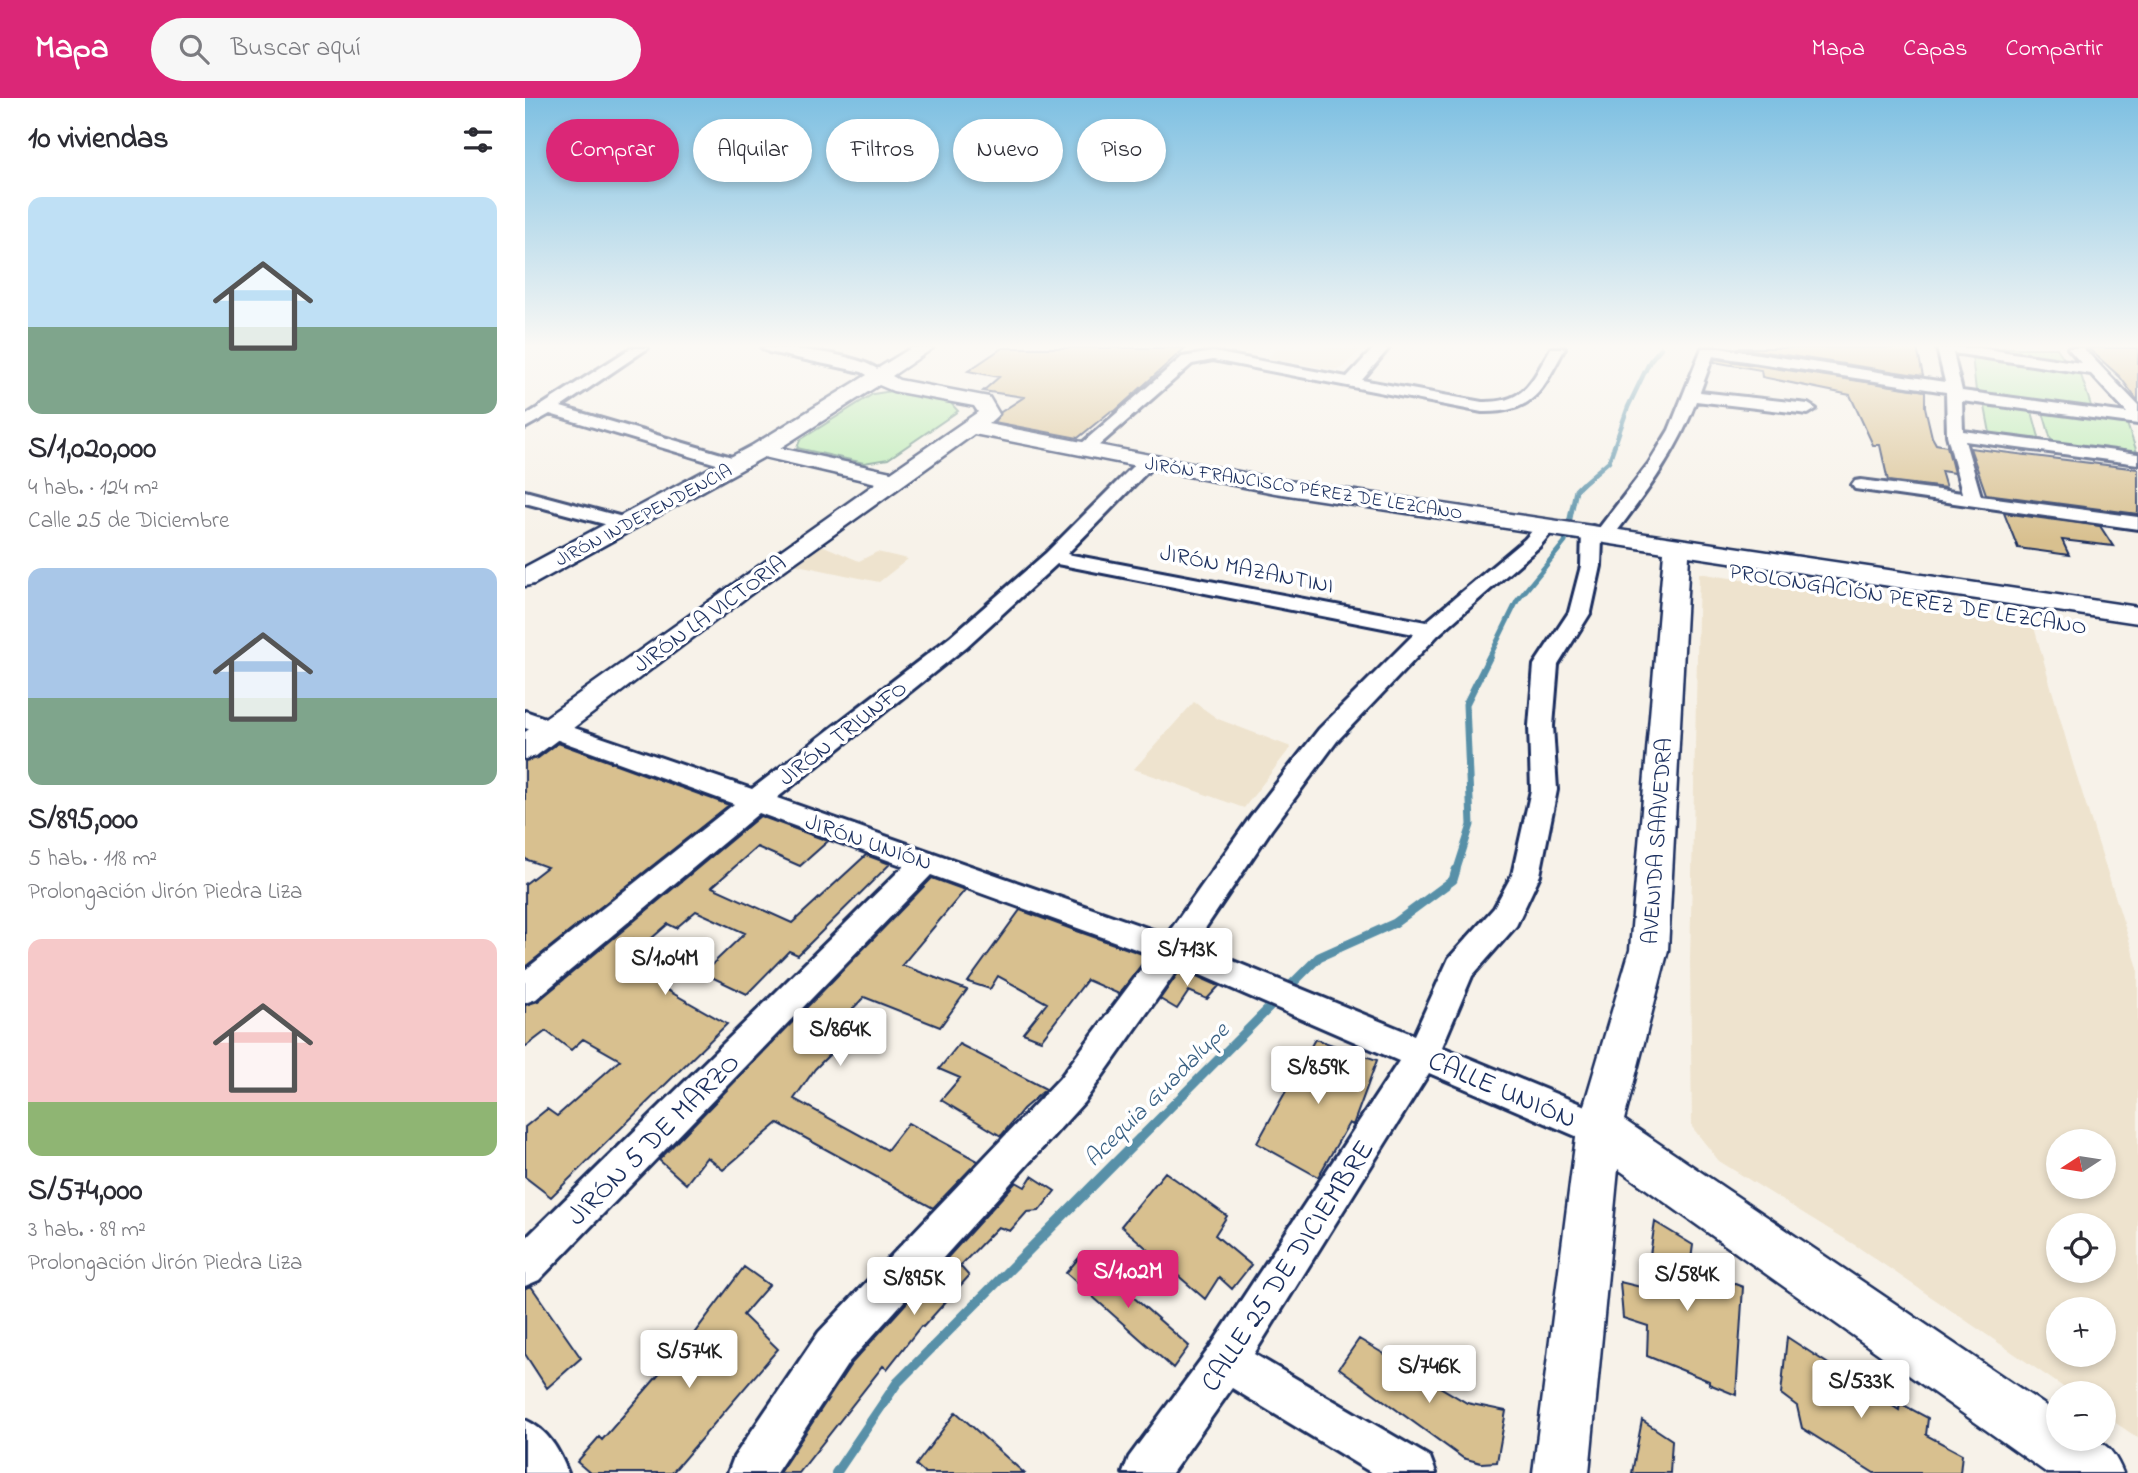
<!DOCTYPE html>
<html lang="es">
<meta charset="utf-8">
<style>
body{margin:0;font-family:"Indie Flower",sans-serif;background:#f7f7f7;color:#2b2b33;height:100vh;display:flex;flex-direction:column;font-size:26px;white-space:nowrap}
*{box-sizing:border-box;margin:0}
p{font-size:23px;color:#7c7c81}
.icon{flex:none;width:38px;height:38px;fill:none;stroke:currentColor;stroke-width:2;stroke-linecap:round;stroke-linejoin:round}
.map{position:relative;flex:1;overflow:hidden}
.drawer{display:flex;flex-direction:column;background:#fff;width:525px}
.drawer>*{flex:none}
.banner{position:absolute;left:21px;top:21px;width:665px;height:63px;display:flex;gap:14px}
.needle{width:46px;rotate:258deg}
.tools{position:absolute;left:1521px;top:1031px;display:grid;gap:14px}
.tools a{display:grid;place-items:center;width:70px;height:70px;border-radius:50%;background:#fff;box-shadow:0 4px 10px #0003;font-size:35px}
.price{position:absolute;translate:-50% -60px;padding:0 16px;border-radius:7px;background:#fff;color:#222;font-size:23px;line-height:46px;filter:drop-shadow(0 2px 4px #0008)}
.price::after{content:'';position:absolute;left:50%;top:42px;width:21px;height:16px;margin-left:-10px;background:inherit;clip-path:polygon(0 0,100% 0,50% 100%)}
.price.active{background:#db2777;color:#fff}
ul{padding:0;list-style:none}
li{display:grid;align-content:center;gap:14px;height:371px;padding:0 28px}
li span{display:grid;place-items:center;height:217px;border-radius:14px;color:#555}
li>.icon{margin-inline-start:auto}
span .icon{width:126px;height:126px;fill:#fffc;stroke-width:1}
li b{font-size:30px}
h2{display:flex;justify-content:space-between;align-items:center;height:84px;padding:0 28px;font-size:30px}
.pill{padding:0 24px;border-radius:32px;background:#fff;box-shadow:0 4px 10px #0003;font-size:24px;line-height:63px}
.pill.active{background:#db2777;color:#fff}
header{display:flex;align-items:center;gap:42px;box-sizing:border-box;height:98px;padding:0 35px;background:#db2777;color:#fff}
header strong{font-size:33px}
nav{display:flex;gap:38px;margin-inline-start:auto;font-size:24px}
.search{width:490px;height:63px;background:#f7f7f7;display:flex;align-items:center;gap:18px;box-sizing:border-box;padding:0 24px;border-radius:38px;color:#7c7c81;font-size:26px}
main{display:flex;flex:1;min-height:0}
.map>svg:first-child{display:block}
.built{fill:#eee3ce;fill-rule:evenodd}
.green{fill:#b2e9ab;stroke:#668c84;stroke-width:2}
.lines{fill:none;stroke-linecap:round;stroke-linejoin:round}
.stream-far4{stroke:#5890a8;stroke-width:4.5}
.stream-far3{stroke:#5890a8;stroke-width:5}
.stream-far2{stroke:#5890a8;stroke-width:7}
.stream-far1{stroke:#5890a8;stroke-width:9}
.stream{stroke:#5890a8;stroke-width:10}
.building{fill:#d8c08f;stroke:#1b2f5e;stroke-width:2}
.minor-casing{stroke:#1b2f5e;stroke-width:6}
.tertiary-casing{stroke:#1b2f5e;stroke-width:5}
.minor{fill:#fff;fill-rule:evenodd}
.tertiary{fill:#fff;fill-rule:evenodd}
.labels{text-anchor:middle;stroke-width:7;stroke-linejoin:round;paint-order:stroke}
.far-street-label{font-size:19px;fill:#1b2f5e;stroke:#fff}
.street-label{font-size:23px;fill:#1b2f5e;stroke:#fff}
.water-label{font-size:24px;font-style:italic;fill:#396083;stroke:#fff}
.near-street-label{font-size:28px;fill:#1b2f5e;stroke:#fff}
</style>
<header>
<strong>Mapa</strong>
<div class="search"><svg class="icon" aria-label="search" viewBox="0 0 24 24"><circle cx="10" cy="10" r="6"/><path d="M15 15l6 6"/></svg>Buscar aquí</div>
<nav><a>Mapa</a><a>Capas</a><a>Compartir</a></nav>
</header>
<main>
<section class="drawer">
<h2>10 viviendas<svg class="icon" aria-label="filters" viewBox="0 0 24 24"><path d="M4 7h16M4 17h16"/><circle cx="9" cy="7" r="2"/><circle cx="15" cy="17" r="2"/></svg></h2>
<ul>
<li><span style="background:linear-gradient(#bfe0f5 60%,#7fa58c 0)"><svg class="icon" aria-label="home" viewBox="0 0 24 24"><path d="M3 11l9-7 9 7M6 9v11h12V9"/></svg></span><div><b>S/1,020,000</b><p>4 hab. · 124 m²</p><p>Calle 25 de Diciembre</p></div></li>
<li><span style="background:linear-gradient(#a9c7e8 60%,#7fa58c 0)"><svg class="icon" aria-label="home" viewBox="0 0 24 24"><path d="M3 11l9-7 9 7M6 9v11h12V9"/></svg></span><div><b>S/895,000</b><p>5 hab. · 118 m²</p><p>Prolongación Jirón Piedra Liza</p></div></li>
<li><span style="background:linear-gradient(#f6c9c9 75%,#8fb573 0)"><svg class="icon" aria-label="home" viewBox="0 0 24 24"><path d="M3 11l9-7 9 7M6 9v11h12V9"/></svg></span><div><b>S/574,000</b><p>3 hab. · 89 m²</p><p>Prolongación Jirón Piedra Liza</p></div></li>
</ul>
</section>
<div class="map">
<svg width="1613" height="1375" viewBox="0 0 1613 1375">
<rect width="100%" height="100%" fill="#f7f2e9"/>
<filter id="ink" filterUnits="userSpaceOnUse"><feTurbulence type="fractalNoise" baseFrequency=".0143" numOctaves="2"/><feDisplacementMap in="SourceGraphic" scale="14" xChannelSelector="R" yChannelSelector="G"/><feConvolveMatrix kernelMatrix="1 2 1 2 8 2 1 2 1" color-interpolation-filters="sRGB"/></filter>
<g filter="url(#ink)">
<path class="built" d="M 753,250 L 838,250 L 817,270 L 809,272 L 742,260 Z
M 292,445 L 334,463 L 352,454 L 383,461 L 354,484 L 263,465 Z
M 1174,475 L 1509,529 L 1548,666 L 1613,870 L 1613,1340 L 1579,1317 L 1578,1295 L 1547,1295 L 1333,1149 L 1194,1063 L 1167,1029 L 1165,862 ZM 1533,1043 L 1578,1043 L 1578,1088 L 1533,1088 ZM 1533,1127 L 1578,1127 L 1578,1172 L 1533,1172 ZM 1578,1211 L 1578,1256 L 1533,1256 L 1533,1211 Z
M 669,604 L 693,621 L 766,649 L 719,710 L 609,671 Z"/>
<path class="green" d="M 1444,250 L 1532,250 L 1541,264 Z
M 1447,258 L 1555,274 L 1567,311 L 1451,293 Z
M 367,293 L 424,303 L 433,313 L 363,361 L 339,365 L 272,350 L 275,342 L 348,296 Z
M 1459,303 L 1506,310 L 1515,343 L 1465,335 Z
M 1527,312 L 1591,322 L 1602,326 L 1613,357 L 1536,347 L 1526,342 L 1518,314 Z"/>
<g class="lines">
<path class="stream-far4" d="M 1055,388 L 1084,363 L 1103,309 L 1125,263 L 1136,250"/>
<path class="stream-far3" d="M 964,560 L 992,503 L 1040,444 L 1051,392 L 1057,386"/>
<path class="stream-far2" d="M 931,774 L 946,727 L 941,606 L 965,558"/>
<path class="stream-far1" d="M 761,892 L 794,859 L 870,825 L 928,782 L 931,772
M 614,1041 L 751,903"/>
<path class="stream" d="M 311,1375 L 372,1285 L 615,1040"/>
</g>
<path class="building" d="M 477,250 L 660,250 L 589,314 L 586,313 L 553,340 L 469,324 L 476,314 L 499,299 L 458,293 L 474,279 L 443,273 Z
M 1213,250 L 1392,250 L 1398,278 Z
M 1563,250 L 1613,250 L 1613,303 L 1595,279 Z
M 1190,261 L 1400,293 L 1400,309 L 1407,339 L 1411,346 L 1422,348 L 1429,375 L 1416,373 L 1421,390 L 1363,383 L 1355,347 L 1348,347 L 1325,297 L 1237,279 L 1236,272 L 1189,264 Z
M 1445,350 L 1613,371 L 1613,416 L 1461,396 Z
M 1479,415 L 1575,428 L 1588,448 L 1537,442 L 1544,457 L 1493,450 Z
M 33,645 L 204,707 L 0,869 L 0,786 L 22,769 L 0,761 L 0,663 L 13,660 Z
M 235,718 L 303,743 L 275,768 L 232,749 L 187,789 L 267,825 L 341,757 L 365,766 L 273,857 L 264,853 L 222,896 L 178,875 L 220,835 L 171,813 L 151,830 L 143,826 L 119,847 L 109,841 L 96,866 L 202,926 L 26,1099 L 0,1079 L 0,1029 L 22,1011 L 32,1018 L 95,962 L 58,941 L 46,952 L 21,933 L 0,949 L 0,907 L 13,903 Z
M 407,780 L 440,792 L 377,867 L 442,892 L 415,929 L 339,899 L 301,939 L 315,946 L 290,971 L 269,1001 L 362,1052 L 383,1025 L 453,1063 L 408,1110 L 253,1025 L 198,1072 L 182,1059 L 161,1086 L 134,1062 Z
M 495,812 L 552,833 L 623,858 L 594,896 L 562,882 L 516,942 L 498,935 L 522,905 L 473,878 L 465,891 L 443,884 Z
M 656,871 L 694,888 L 682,901 L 664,893 L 652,911 L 635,901 Z
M 790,941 L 852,962 L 828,1027 L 824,1025 L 793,1079 L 732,1045 Z
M 434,946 L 521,991 L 498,1011 L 476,1038 L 416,1002 L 435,980 L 414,971 Z
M 640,1074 L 702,1118 L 690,1137 L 726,1167 L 707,1191 L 694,1179 L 680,1201 L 596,1128 Z
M 507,1078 L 530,1093 L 514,1113 L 502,1114 L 485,1133 L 473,1129 L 435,1168 L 444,1178 L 398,1229 L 396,1228 L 362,1271 L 358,1268 L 274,1375 L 254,1375 L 326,1266 L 491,1084 L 500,1089 Z
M 1130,1124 L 1168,1147 L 1165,1169 L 1218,1189 L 1211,1297 L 1184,1286 L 1184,1283 L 1122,1258 L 1123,1228 L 1098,1220 L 1095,1184 L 1120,1190 Z
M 558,1155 L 664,1248 L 648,1270 L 541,1175 Z
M 219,1169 L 244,1187 L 218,1217 L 253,1251 L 147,1375 L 65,1375 L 52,1364 L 74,1339 L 77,1342 L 164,1242 Z
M 6,1188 L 56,1260 L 22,1290 L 0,1256 L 0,1190 Z
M 1262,1239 L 1374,1312 L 1375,1305 L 1403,1320 L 1401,1337 L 1437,1356 L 1435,1375 L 1349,1375 L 1277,1330 L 1272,1308 L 1256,1296 Z
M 834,1241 L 942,1305 L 981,1313 L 972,1364 L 956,1365 L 938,1360 L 814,1270 Z
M 431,1314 L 499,1375 L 400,1375 L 391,1367 Z
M 1117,1322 L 1147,1342 L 1145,1375 L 1107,1375 Z"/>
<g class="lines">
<g class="minor-casing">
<path id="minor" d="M 106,250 L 123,250 L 36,309 L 217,362 L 220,366 L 217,370 L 205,370 L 25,316 L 0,330 L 0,318 Z
M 237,250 C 268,250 342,255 362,279 L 354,284 L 337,274 L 244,254 Z
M 849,250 L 864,250 L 837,282 L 957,304 C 1001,305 1006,284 1026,250 L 1040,250 C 1017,292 1010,315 957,314 L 688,262 L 667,266 L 564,356 L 558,357 L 549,352 L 657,259 L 688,254 L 822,279 Z
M 1177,250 L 1194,250 L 1420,284 L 1412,250 L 1454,250 L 1556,265 L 1543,250 L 1558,250 L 1613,307 L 1613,326 L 1437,303 L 1438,333 L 1613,356 L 1613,366 L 1440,343 L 1456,398 L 1613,419 L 1613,431 L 1330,391 L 1327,387 L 1330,383 L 1336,382 L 1437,395 L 1422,337 L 1421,294 L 1188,258 L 1175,294 L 1283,306 L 1291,311 L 1283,316 L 1171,303 C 1152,355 1120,396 1087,440 L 1077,441 L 1076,468 L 1066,514 L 1033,567 L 1028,628 L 1032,692 L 1015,777 L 991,828 L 947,878 L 917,949 L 1087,1019 L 1092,1031 L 1087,1043 L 1074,1048 L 904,975 L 729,1256 L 905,1359 L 911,1375 L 847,1375 L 707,1290 L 647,1375 L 598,1375 L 604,1359 L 686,1248 L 874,963 L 655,868 L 559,1004 L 324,1264 L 251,1375 L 203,1375 L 209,1359 L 294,1234 L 535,980 L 627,857 L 406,777 L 14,1182 L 0,1188 L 0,1141 L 379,768 L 234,715 L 11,901 L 0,905 L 0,872 L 209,706 L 0,630 L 0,613 L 227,691 L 425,539 L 521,455 L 616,360 L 628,360 L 631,364 L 628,368 L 542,456 L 901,524 L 1000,441 L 1015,424 L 1029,424 L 1032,428 L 1014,449 L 913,537 L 812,643 L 746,732 L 669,847 L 889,937 L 924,860 L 969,810 L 987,777 L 1006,692 L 1004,628 L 1009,567 L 1044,514 L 1056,468 L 1057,434 L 1067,428 L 1074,430 L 1124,365 L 1144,332 ZM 1428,255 L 1566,276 L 1602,315 L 1437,293 ZM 532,466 L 889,536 L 794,631 L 726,718 L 642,837 L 252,700 L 441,549 Z
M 0,393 L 109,422 L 112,426 L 102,432 L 0,405 Z
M 0,1322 C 23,1332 34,1352 43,1375 L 0,1375 Z"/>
</g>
<g class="tertiary-casing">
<path id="tertiary" d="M 386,250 L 408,250 L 367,278 L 374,282 L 464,299 L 474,316 L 463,326 L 750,381 L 1613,509 L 1613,525 L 1164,458 L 1143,852 L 1099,1022 L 1533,1316 L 1533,1340 C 1569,1340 1583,1338 1598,1375 L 1522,1375 L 1093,1071 L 1064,1375 L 1008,1375 L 1052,1031 L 1105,852 L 1139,454 L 750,395 L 449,336 L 223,498 L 11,658 L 0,661 L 0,634 L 351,385 L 239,359 L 9,486 L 0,488 L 0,469 L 228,347 ZM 354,287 L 368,293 L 449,308 L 453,314 L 366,374 L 255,350 Z"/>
</g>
<use href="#minor" class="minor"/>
<use href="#tertiary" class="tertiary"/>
</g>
</g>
<linearGradient id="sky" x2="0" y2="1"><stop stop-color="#7ec0e2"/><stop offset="0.56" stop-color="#fbf9f5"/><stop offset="1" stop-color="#fbf9f5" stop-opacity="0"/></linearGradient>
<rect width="1613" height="443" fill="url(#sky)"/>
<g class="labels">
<g class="far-street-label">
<text transform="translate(779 389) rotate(9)" y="7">JIRÓN FRANCISCO PÉREZ DE LEZCANO</text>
<text transform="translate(118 416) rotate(-28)" y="7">JIRÓN INDEPENDENCIA</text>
</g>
<g class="street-label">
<text transform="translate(722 470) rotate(11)" y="8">JIRÓN MAZANTINI</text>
<text transform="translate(1383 500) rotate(9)" y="8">PROLONGACIÓN PEREZ DE LEZCANO</text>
<text transform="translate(184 515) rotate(-36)" y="8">JIRÓN LA VICTORIA</text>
<text transform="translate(317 634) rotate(-38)" y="8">JIRÓN TRIUNFO</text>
<text transform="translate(344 743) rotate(19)" y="8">JIRÓN UNIÓN</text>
<text transform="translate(1131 743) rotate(-86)" y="8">AVENIDA SAAVEDRA</text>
</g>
<g class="water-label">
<text transform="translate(631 996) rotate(-45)" y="8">Acequia Guadalupe</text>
</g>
<g class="near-street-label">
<text transform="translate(978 990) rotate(23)" y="10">CALLE UNIÓN</text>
<text transform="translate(127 1040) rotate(-45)" y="10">JIRÓN 5 DE MARZO</text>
<text transform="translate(761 1167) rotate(-57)" y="10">CALLE 25 DE DICIEMBRE</text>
</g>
</g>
</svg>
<div class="tools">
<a><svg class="needle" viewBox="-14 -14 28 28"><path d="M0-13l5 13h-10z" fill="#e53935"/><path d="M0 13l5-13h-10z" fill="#7c7c81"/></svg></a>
<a><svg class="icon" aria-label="locate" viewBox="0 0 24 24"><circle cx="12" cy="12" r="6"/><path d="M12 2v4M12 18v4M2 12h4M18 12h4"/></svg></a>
<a>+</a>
<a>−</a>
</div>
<b class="price" style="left:662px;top:890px">S/713K</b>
<b class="price" style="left:140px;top:899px">S/1.04M</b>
<b class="price" style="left:315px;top:970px">S/864K</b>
<b class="price" style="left:793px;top:1008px">S/859K</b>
<b class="price active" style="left:603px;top:1212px">S/1.02M</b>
<b class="price" style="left:1162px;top:1215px">S/584K</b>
<b class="price" style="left:389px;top:1219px">S/895K</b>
<b class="price" style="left:164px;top:1292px">S/574K</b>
<b class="price" style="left:904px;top:1307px">S/746K</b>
<b class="price" style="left:1336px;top:1322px">S/533K</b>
<div class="banner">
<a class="pill active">Comprar</a>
<a class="pill">Alquilar</a>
<a class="pill">Filtros</a>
<a class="pill">Nuevo</a>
<a class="pill">Piso</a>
</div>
</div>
</main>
